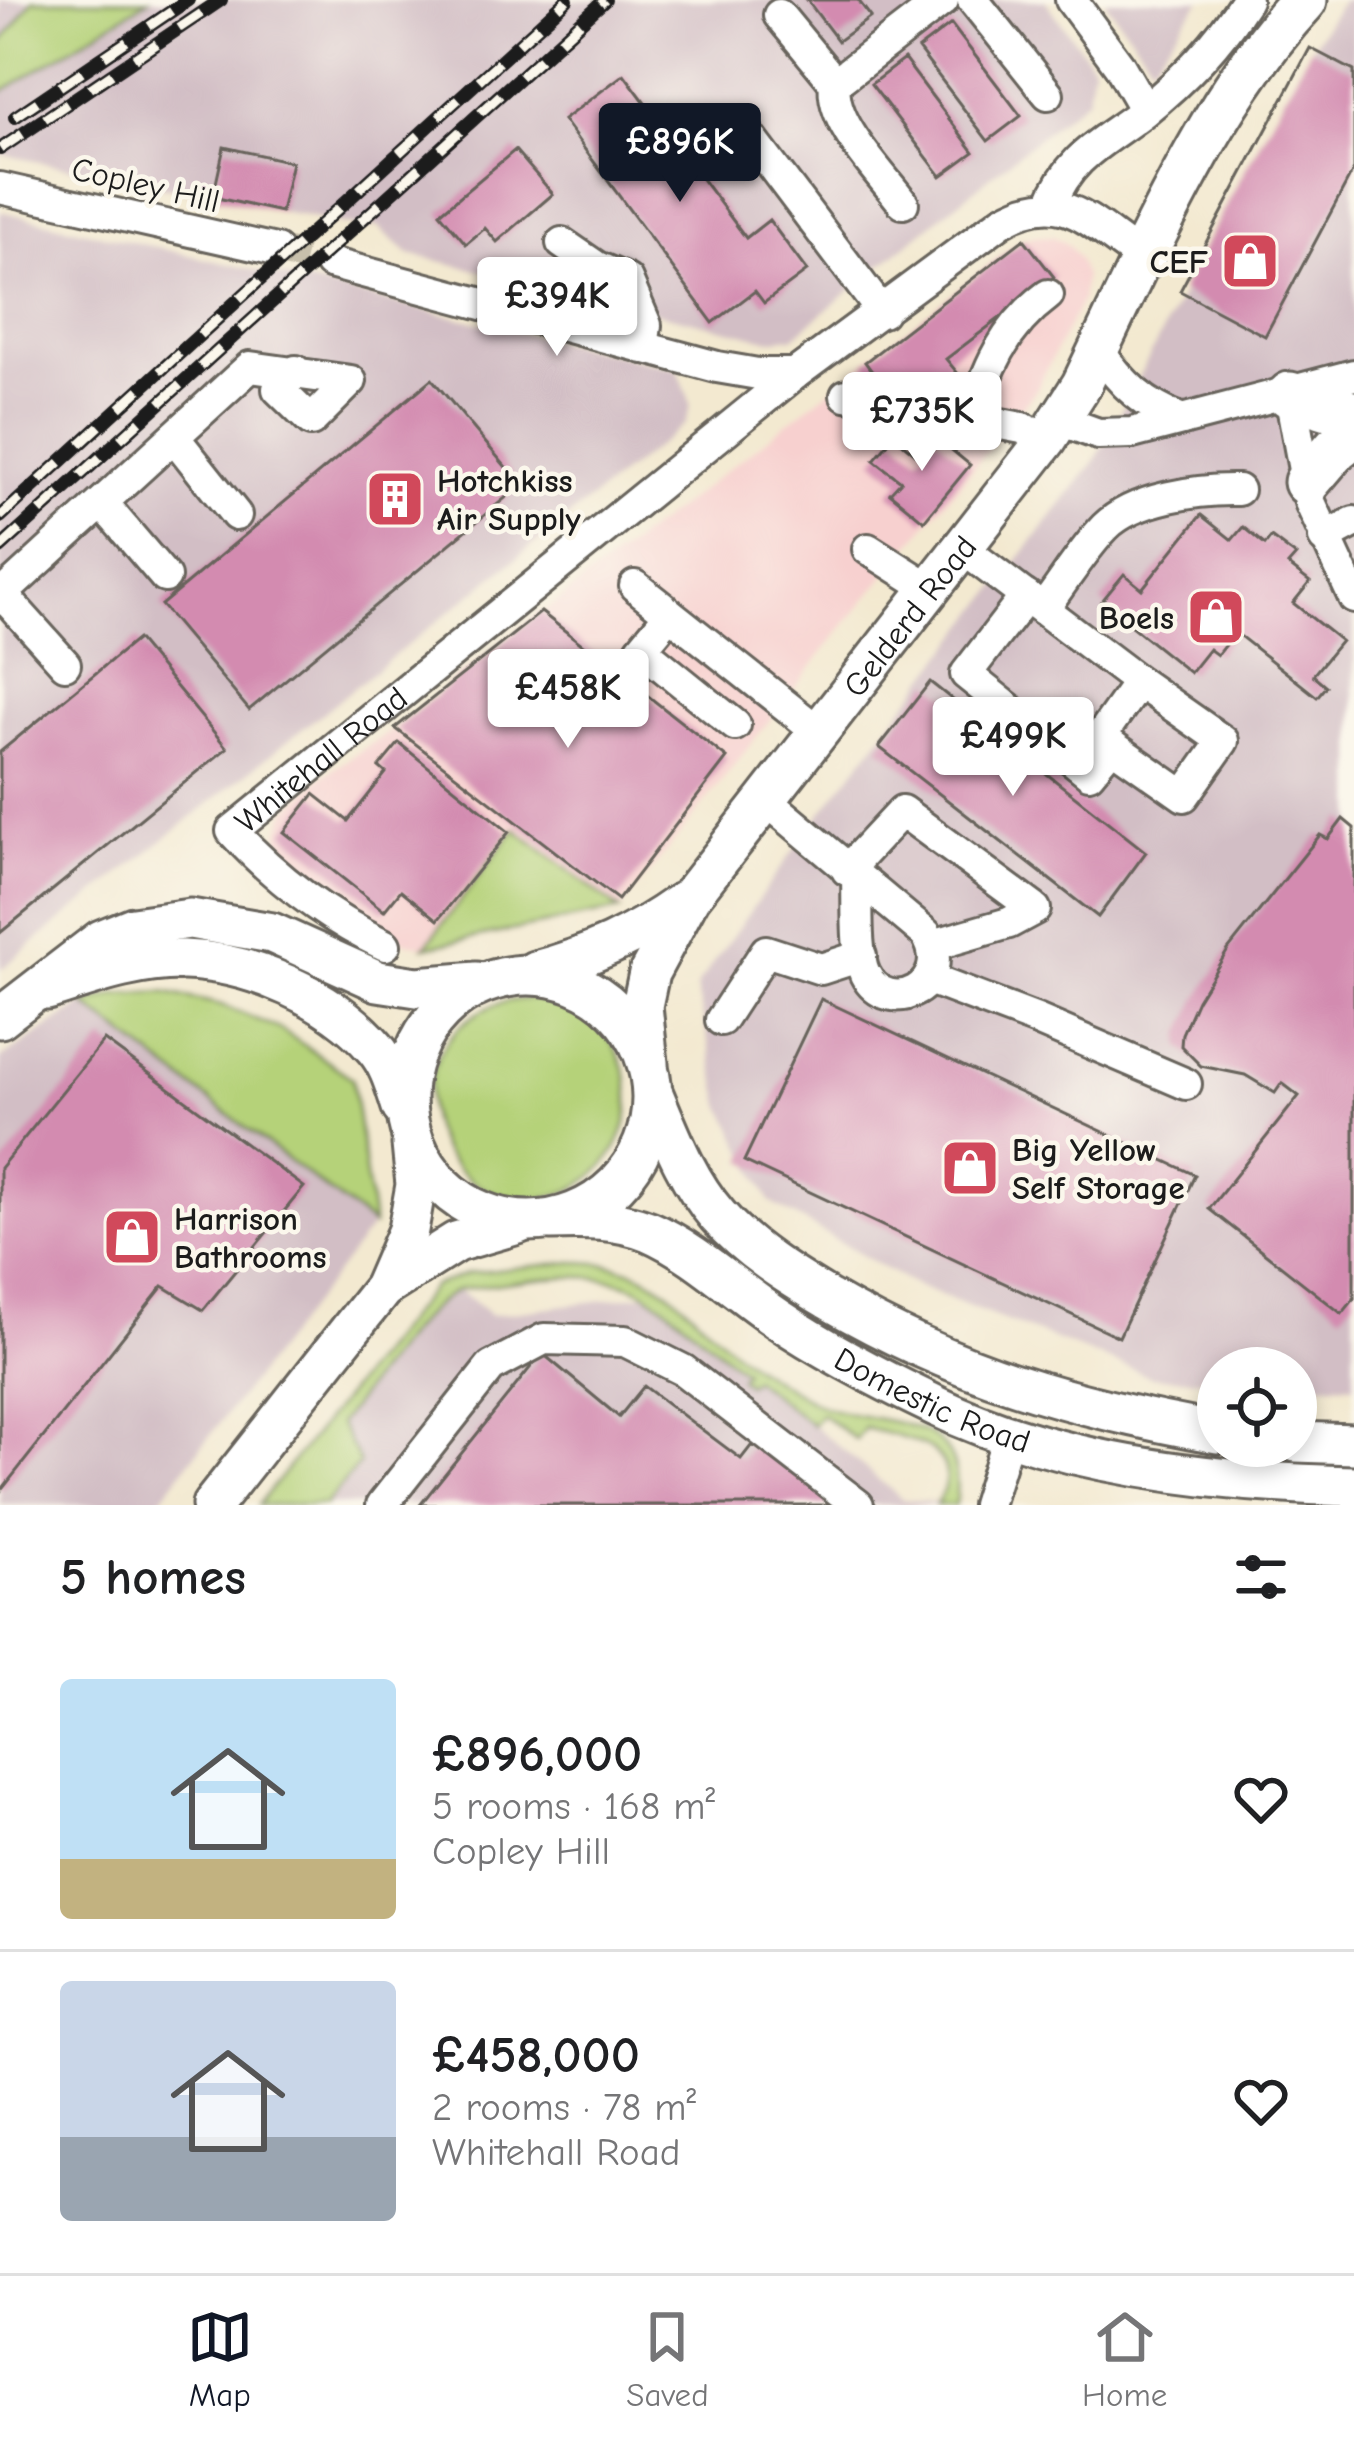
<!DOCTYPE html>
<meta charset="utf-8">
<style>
body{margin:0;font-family:"Comic Neue",sans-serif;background:#f2f2f2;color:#202124;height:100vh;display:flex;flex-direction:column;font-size:45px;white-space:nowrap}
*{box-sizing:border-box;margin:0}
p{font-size:39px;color:#757577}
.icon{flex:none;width:66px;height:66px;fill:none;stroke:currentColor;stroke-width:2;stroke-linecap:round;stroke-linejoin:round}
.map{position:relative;height:1505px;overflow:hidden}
.drawer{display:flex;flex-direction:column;background:#fff;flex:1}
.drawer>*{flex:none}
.buttons{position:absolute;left:1197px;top:1347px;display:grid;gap:24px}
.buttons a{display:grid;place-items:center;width:120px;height:120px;border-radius:50%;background:#fff;box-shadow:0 6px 18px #0003;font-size:60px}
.price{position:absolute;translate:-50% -102px;padding:0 27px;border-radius:12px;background:#fff;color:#222;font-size:39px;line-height:78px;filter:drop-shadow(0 3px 6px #0008)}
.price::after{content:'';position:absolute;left:50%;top:72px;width:36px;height:27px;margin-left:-18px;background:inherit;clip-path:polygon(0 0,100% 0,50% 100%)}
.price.active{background:#111827;color:#fff}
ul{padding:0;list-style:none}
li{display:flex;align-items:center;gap:36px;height:300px;padding:0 60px}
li+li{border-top:3px solid #e0e0e0}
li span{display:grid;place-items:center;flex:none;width:336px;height:240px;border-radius:12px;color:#555}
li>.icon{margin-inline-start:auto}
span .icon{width:144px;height:144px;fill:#fffc;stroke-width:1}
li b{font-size:51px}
h2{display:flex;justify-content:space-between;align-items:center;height:144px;padding:0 60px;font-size:51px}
.tab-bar{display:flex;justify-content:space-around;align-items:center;height:168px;border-top:3px solid #e0e0e0;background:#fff;font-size:33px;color:#757577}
.tab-bar a{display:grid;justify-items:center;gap:6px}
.tab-bar .active{color:#111827}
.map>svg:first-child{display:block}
.built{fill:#f7d0cf}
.industrial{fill:#d2bec5}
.green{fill:#b5d279;stroke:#68774a;stroke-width:3}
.building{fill:#d38bb0}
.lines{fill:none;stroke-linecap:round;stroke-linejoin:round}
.minor-tunnel{stroke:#c8c0ac;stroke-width:30;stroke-dasharray:30 15;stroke-linecap:butt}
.minor-casing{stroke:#67645b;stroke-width:36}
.major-casing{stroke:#67645b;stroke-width:45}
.highway-casing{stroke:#67645b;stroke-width:51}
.minor{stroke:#fff;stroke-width:30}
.major{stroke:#fff;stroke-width:39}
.highway{stroke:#fff;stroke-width:45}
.rail-casing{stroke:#1c1c1c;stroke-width:14}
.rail{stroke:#fbf7ec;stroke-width:9;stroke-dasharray:27;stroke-linecap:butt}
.labels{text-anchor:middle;stroke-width:9;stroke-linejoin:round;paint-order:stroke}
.street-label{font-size:33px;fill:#1c1c1c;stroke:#fbf7ec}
.poi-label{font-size:33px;font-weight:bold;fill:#1c1c1c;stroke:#fbf7ec;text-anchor:start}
</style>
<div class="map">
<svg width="1354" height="1505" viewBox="0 0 1354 1505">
<rect width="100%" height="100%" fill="#fbf7ec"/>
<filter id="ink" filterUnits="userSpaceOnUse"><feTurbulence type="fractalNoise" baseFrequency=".00833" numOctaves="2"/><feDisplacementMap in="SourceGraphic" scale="24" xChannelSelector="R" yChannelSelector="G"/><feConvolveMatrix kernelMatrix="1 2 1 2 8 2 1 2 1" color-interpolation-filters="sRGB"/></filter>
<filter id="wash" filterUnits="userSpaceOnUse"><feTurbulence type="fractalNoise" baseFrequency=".004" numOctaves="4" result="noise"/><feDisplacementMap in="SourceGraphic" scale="48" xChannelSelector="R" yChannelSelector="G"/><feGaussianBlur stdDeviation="2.7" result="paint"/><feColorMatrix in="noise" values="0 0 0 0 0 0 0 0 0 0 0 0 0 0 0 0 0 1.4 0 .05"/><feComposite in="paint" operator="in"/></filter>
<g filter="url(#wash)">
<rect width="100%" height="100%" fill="#f3e9d0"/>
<path class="built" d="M 1036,236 L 1054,237 L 1068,245 L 1078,258 L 1084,277 L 1081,301 L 1036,390 L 840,631 L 620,910 L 515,829 L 425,947 L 378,934 L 281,863 L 278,837 L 286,812 L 320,778 L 395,728 L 1024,239 Z"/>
<path class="industrial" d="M 0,0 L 1045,0 L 1093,65 L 1088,97 L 793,337 L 771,340 L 409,254 L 377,226 L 366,229 L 281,212 L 291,162 L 224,147 L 213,197 L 0,154 Z
M 1104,0 L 1201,0 L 1152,64 Z
M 1342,0 L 1354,0 L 1354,1385 L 1296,1383 L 1296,1368 L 1218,1368 L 1218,1380 L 1152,1377 L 915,1286 L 770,1202 L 722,1105 L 696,987 L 805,834 L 1095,461 L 1310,48 Z
M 0,211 L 678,369 L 691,404 L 685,424 L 0,970 Z
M 84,1004 L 373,1225 L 156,1505 L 0,1505 L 0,1059 Z
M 445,1280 L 491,1315 L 655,1293 L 902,1499 L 962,1505 L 268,1505 Z"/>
<path class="green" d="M 33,0 L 148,0 L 0,93 L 0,45 Z
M 515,829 L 620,910 L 425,947 Z
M 164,992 L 222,1005 L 282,1030 L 352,1078 L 373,1225 L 84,1004 L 115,995 Z
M429 1099a100 100 0 1 1 200 0a100 100 0 1 1-200 0Z
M 572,1262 C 663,1261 679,1307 742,1357 C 763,1374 789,1388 812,1401 C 850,1421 900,1414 935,1438 C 957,1454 959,1481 955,1505 L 936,1505 C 971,1446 906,1440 865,1428 L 856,1440 L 821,1414 L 812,1425 L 753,1379 L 747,1384 L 739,1378 L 744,1371 C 710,1346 679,1312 642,1291 C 596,1264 512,1283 460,1289 C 422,1304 367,1389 339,1424 L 360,1463 L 325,1505 L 258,1505 L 433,1286 L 469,1273 Z"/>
<g id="blocks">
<path class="building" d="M 807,0 L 858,0 L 871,17 L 838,41 Z
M 951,24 L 1021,116 L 988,141 L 918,49 Z
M 1310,48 L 1354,71 L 1354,169 L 1265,336 L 1180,291 Z
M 904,59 L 974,152 L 941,176 L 871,84 Z
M 624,74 L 746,238 L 769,220 L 807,271 L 764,303 L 755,291 L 713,323 L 563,120 Z
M 224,147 L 292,162 L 281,212 L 213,197 Z
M 515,150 L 553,194 L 497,242 L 485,228 L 466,244 L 440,213 Z
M 1024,239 L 1054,277 L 946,359 L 960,376 L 945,390 L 876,377 L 865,362 Z
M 432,379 L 521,485 L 249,710 L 161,605 Z
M 894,436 L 919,457 L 936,437 L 970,465 L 924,521 L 890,493 L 901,481 L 874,460 Z
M 1201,515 L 1232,540 L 1243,527 L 1265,545 L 1271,537 L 1296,556 L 1288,565 L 1310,582 L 1293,603 L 1341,641 L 1313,675 L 1326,686 L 1317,697 L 1235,632 L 1217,655 L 1209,649 L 1190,673 L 1101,602 L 1124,574 L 1142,589 Z
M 541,612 L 727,758 L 618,900 L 395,728 Z
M 137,639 L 227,748 L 0,933 L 0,752 Z
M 930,682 L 1146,852 L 1098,917 L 879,747 Z
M 399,743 L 509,832 L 438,920 L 401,890 L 384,911 L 284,832 L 314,794 L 348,821 L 386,773 L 379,767 Z
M 1343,819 L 1354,828 L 1354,1299 L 1342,1314 L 1209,1209 L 1299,1096 L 1282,1083 L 1275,1093 L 1245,1075 L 1201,1066 L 1181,1046 L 1182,1034 L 1197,1000 L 1228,950 L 1320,835 L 1328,839 Z
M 821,999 L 1195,1175 L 1119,1337 L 744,1161 Z
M 104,1040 L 304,1187 L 203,1310 L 163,1286 L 0,1492 L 0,1168 Z
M 542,1353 L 619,1417 L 644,1386 L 741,1459 L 751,1446 L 766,1448 L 827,1499 L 827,1505 L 420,1505 Z"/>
</g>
</g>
<g filter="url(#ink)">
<use href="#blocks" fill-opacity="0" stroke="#67645b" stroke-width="3"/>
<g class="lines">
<path class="minor-tunnel" d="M 276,250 L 330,263"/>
<g class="minor-casing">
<g id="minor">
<path d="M 973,0 L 1048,94"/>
<path d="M 1071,0 L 1119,65 L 1145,110"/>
<path d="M 779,15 L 835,83 L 943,0"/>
<path d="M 835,83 C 829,122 880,172 903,203"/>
<path d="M 745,130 L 882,312"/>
<path d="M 0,188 L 276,250"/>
<path d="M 1051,204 C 1070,155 1104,142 1143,112 C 1182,81 1219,42 1246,0"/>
<path d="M 562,243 L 597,267 L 627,280 L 646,325 L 643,348"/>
<path d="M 330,263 L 717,367 L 758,374 L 795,374"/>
<path d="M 1098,350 C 1122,384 1144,406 1183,420"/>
<path d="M 846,395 L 1022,428 L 1047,439"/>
<path d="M 1290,395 L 1310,502 L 1354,598"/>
<path d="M 975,420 C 983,371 1007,325 1048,295"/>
<path d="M 1060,420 L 1098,434 L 1132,433 L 1354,375"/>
<path d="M 174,437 L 236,515"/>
<path d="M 102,503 L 165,577"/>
<path d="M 1324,538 L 1354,522"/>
<path d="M 962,548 L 1139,682"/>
<path d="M 868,549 L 931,589"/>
<path d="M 635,586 L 819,732"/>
<path d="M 2,594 L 65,664"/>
<path d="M 0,596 L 250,367 L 351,381 L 311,421 L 278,389 L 296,371"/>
<path d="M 1026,596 L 966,674 L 1089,773 L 1112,745"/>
<path d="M 1043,609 C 1063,583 1082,551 1105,527 C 1134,498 1199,489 1238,490"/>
<path d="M 670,614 L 641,649 L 735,725"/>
<path d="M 1139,682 L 1223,741 L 1184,796 L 1100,737 Z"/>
<path d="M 766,800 L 926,934 C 957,985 888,1020 865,974 C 855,953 858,903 857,878"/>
<path d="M 847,870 L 902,811 L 1035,909 L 1009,923 L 933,945"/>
<path id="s1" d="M 385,945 C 326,917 276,879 232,831 L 795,374 L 1002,221 C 1064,184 1091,225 1142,258"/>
<path d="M 929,979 L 1037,1020 L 1186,1084"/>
<path d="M 721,1020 L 766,951 L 821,969 L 861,956"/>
<path d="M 382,1505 L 491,1367 L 544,1339 L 625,1341 L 683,1370 L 858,1505"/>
<path d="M 987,1505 L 1009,1434"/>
</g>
</g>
<g class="major-casing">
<g id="major">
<path d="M 535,971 C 592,956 633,937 681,903"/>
<circle cx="529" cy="1098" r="123"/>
<path d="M 47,990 C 91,976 137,959 184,960 C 251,962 331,997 375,1048 C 390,1065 395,1086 402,1107"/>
<path d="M 0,1018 L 101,940 L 133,927 L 190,919 L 272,933 L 378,981 L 417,987 L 477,982"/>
<path id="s2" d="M 648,1063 L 642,1006 L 649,973 L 690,897 L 1047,439 L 1082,384 L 1142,258"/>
<path d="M 653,1094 C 671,1137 687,1180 718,1216 C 747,1250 790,1276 828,1299 C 956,1374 1073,1407 1218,1433"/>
<path id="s3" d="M 550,1220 C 584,1219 616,1218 649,1231 C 695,1251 735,1290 777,1318 C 827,1352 882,1380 936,1406 C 1060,1466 1218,1483 1354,1486"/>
<path d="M 383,1288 L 456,1242 L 518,1224"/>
<path d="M 1296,1442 L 1354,1444"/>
<path d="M 212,1505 L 383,1288 L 408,1230 L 416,1185 L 412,1144"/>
</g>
</g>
<g class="highway-casing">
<path id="highway" d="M 1142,258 C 1187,167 1235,75 1304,0
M 1290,395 L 1354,415
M 1307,482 L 1336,448 L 1354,434"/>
</g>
<use href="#minor" class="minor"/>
<use href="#major" class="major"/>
<use href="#highway" class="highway"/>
<g class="rail-casing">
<path id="rail" d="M 15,117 L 188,0
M 0,149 L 221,0
M 0,517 L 567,0
M 0,548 L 605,0"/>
</g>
<use href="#rail" class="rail"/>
</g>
</g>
<defs>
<g id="shop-square" transform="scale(3)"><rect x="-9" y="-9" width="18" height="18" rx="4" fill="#d1495b" stroke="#fbf7ec"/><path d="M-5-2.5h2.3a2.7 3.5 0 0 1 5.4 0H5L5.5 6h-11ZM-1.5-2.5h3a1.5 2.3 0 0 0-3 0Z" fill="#fff"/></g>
<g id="building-square" transform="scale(3)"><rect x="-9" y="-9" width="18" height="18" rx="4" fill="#d1495b" stroke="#fbf7ec"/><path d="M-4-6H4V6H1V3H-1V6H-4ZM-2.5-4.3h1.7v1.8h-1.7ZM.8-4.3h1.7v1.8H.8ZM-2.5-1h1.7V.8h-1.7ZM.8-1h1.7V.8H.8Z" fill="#fff"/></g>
</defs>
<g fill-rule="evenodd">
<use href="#shop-square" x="1250" y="261"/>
<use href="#building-square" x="395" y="499"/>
<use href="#shop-square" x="1216" y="617"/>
<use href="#shop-square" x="970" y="1168"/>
<use href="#shop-square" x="132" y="1237"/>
</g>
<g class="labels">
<g class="street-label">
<text transform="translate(146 184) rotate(13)" y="12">Copley Hill</text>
<text dy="12" stroke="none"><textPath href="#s2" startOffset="534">Gelderd Road</textPath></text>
<text dy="12" stroke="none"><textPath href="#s1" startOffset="306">Whitehall Road</textPath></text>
<text dy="12" stroke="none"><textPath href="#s3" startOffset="432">Domestic Road</textPath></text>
</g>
<g class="poi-label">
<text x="1208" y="273" text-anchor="end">CEF</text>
<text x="437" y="492">Hotchkiss<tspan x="437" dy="38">Air Supply</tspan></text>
<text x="1174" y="629" text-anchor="end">Boels</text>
<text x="1012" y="1161">Big Yellow<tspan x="1012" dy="38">Self Storage</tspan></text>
<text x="174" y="1230">Harrison<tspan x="174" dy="38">Bathrooms</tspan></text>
</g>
</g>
</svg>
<div class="buttons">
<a><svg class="icon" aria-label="locate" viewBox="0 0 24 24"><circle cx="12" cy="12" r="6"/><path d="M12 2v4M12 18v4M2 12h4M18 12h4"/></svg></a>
</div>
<b class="price active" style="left:680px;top:205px">£896K</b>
<b class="price" style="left:557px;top:359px">£394K</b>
<b class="price" style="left:922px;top:474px">£735K</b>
<b class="price" style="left:568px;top:751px">£458K</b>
<b class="price" style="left:1013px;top:799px">£499K</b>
</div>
<section class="drawer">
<h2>5 homes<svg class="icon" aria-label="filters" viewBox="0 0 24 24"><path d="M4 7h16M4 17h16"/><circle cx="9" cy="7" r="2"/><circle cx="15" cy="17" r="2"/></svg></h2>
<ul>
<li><span style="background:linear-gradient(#bfe0f5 75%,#c2b280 0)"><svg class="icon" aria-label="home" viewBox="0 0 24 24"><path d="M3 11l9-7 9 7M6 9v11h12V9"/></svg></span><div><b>£896,000</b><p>5 rooms · 168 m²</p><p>Copley Hill</p></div><svg class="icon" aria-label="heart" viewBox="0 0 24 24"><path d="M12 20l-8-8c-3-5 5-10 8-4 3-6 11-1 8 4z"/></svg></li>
<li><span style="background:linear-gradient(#c9d6e8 65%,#9aa5b1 0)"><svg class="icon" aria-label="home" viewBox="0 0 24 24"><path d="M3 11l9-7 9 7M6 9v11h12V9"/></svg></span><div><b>£458,000</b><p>2 rooms · 78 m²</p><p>Whitehall Road</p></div><svg class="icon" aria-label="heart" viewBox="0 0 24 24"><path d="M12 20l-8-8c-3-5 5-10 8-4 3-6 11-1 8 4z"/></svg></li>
</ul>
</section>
<nav class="tab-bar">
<a class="active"><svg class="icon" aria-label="map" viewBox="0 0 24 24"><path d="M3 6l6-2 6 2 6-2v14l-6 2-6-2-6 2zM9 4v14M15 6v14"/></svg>Map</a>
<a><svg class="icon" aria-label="saved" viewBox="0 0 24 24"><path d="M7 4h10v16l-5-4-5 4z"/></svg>Saved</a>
<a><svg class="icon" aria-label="home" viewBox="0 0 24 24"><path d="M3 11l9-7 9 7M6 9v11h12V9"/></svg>Home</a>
</nav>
